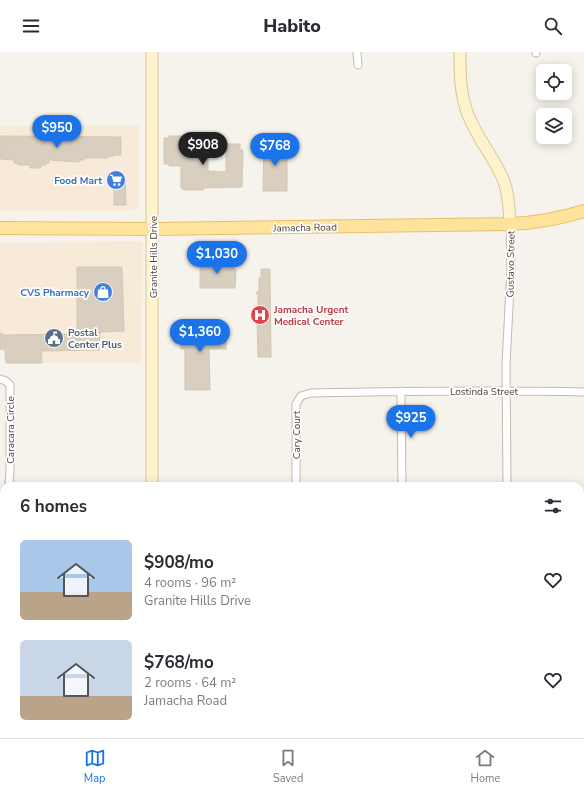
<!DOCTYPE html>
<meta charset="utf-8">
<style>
body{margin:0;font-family:"Nunito Sans",sans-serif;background:#f7f7f7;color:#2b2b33;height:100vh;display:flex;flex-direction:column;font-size:15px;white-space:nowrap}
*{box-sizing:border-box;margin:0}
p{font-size:13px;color:#7c7c81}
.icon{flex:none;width:22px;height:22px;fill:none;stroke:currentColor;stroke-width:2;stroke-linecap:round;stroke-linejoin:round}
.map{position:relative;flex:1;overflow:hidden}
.side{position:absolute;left:0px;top:430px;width:584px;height:256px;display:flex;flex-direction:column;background:#fff;border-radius:12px 12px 0 0;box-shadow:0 2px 10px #0003}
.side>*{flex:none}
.tools{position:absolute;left:536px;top:12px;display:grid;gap:8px}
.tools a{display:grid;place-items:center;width:36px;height:36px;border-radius:6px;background:#fff;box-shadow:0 2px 10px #0003;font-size:20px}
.price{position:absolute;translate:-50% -34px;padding:0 9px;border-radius:14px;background:#1a73e8;color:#fff;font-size:13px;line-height:26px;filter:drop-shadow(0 1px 2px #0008)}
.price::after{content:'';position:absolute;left:50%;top:24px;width:12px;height:9px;margin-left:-6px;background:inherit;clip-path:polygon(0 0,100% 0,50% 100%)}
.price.active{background:#222;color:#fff}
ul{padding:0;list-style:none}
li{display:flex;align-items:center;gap:12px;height:100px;padding:0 20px}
li span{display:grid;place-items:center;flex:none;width:112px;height:80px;border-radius:6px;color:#555}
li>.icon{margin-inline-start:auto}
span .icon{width:48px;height:48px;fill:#fffc;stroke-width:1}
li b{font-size:17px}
h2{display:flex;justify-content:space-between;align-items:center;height:48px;padding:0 20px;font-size:17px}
header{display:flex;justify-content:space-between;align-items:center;height:52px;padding:0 20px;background:#fff;font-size:18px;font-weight:800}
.dock{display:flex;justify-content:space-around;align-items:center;height:56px;border-top:1px solid #e1e1e2;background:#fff;font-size:11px;color:#7c7c81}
.dock a{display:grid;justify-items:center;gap:2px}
.dock .active{color:#1a73e8}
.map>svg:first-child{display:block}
.commercial{fill:#f7ead8}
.building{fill:#d8cfc1;stroke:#d3c7b4}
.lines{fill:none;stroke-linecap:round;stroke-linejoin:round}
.street-casing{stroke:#c2bbae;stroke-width:9}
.secondary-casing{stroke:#d6c79b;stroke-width:13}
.primary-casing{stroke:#e6c16a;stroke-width:14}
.street{stroke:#fff;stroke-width:7}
.secondary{stroke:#fff3cd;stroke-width:11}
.primary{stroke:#ffe39c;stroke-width:12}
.labels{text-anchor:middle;stroke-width:3.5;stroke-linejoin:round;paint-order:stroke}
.shop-label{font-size:10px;font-weight:bold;fill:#366cbe;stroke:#fff;text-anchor:end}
.street-label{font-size:10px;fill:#4b4439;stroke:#fff}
.health-label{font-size:10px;font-weight:bold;fill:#be3a42;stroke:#fff;text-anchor:start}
.service-label{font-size:10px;font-weight:bold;fill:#4e5e75;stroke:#fff;text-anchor:start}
</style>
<header><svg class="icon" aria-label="menu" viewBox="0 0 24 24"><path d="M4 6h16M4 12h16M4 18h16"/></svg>Habito<svg class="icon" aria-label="search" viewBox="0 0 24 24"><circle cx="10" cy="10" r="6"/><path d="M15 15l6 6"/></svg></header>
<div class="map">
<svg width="584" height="686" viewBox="0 0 584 686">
<rect width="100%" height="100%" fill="#f6f3ec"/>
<path class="commercial" d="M 139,73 L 139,148 L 138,154 L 136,157 L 129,159 L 0,159 L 0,74 Z
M 143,189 L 141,311 L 6,311 L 5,298 L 0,297 L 0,191 Z"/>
<path class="building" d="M 0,84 L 121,85 L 121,103 L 113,103 L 113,104 L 108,104 L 108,106 L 84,106 L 84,108 L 79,108 L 79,110 L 49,108 L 49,111 L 46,111 L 46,113 L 41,113 L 41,116 L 30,116 L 30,113 L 18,113 L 18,111 L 14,111 L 14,108 L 0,107 Z
M 169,84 L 187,84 L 187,102 L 202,102 L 202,104 L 208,104 L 208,119 L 226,120 L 226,92 L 240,92 L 240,98 L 243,98 L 242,135 L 203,136 L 203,138 L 184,138 L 181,136 L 181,114 L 169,114 L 169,112 L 164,112 L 164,86 L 169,86 Z
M 264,88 L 283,88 L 283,104 L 287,104 L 287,139 L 263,139 Z
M 107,125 L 125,125 L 126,153 L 114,153 L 114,131 L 107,131 Z
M 200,208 L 219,208 L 219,210 L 225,210 L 225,214 L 232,214 L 236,218 L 235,236 L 200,236 Z
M 77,215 L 122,215 L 124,279 L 100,280 L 99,298 L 41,299 L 42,311 L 6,311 L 5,298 L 0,297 L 0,281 L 5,283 L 73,282 L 77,277 Z
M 261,217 L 270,217 L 271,305 L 258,305 L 257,268 L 258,268 L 258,242 L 256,241 L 259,238 L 259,226 L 261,224 Z
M 215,273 L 216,275 L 226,275 L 226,297 L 209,297 L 210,338 L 185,338 L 185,297 L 181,297 L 180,275 Z"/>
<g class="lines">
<g class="street-casing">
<path id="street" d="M 357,0 L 358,13
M 536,1 L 536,0
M 0,327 L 6,329 L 10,333 L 10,417 L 9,434
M 401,339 L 402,434
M 296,434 L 296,352 L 301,344 L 311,341 C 402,339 493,338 584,340
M 507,434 L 506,312 L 511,217 L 510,172
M 0,446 L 4,445
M 580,530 L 584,530
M 580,632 L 584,632
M 327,682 L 328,686
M 434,682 L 434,686"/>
</g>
<g class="secondary-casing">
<path id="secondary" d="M 460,0 C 460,20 460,38 466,57 C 474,83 493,103 503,127 C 509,141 509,158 510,172
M 152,434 L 152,0
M 154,682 L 154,686"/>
</g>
<g class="primary-casing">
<path id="primary" d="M 0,176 L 153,177 L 510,172 C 536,171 559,167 584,159"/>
</g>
<use href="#street" class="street"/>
<use href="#secondary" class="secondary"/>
<use href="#primary" class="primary"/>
</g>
<defs>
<g id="supermarket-disc" transform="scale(1)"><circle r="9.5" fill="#3f7fe0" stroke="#fff"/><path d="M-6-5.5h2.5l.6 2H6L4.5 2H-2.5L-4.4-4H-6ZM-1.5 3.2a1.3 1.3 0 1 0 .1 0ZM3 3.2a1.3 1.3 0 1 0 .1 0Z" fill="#fff"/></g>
<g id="shop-disc" transform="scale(1)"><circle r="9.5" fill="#3f7fe0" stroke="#fff"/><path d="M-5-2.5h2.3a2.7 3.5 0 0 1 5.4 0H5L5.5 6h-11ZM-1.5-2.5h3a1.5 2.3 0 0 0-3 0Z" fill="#fff"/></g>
<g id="hospital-disc" transform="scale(1)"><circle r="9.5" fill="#e0444e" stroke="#fff"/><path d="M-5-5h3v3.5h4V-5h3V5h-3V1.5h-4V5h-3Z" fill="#fff"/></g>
<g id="civic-disc" transform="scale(1)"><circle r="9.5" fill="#5c6f8a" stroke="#fff"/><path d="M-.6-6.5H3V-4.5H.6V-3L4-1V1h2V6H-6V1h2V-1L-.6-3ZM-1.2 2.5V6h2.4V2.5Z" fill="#fff"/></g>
</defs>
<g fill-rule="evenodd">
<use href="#supermarket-disc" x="116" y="128"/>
<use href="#shop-disc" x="103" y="240"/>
<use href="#hospital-disc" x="260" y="263"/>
<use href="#civic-disc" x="54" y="286"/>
</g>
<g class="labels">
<g class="shop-label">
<text x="102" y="132">Food Mart</text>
<text x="89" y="244">CVS Pharmacy</text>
</g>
<g class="street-label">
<text transform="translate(305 175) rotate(-1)" y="4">Jamacha Road</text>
<text transform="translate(153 205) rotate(-90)" y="4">Granite Hills Drive</text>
<text transform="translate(510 212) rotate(-89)" y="4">Gustavo Street</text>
<text x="484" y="343">Lostinda Street</text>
<text transform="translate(10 378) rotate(-90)" y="4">Caracara Circle</text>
<text transform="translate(296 383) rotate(-90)" y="4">Cary Court</text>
</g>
<g class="health-label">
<text x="274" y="261">Jamacha Urgent<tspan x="274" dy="12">Medical Center</tspan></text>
</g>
<g class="service-label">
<text x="68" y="284">Postal<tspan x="68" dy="12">Center Plus</tspan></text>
</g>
</g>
</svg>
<div class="tools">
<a><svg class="icon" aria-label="locate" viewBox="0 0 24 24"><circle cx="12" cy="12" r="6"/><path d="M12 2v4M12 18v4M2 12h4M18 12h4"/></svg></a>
<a><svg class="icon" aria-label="layers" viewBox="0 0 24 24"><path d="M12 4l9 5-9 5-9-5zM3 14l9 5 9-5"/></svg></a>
</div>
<b class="price" style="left:57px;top:97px">$950</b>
<b class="price active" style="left:203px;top:114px">$908</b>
<b class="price" style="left:275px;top:115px">$768</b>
<b class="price" style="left:217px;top:223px">$1,030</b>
<b class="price" style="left:200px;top:301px">$1,360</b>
<b class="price" style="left:411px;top:387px">$925</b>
<section class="side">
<h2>6 homes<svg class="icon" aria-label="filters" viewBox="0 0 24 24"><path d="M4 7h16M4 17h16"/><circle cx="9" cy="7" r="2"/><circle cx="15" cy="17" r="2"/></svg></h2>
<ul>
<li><span style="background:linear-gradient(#a9c7e8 65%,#b9a48a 0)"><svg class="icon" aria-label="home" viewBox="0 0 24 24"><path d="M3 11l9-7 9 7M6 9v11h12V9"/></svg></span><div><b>$908/mo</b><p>4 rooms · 96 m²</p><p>Granite Hills Drive</p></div><svg class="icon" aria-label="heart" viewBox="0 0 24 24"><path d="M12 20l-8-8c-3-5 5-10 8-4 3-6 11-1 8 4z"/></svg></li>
<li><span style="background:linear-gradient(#c9d6e8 70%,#b9a48a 0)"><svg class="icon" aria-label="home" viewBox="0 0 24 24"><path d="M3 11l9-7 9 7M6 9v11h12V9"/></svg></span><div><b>$768/mo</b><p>2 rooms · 64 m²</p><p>Jamacha Road</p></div><svg class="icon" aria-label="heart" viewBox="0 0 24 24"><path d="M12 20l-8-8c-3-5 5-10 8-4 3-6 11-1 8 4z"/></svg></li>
</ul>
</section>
</div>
<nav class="dock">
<a class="active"><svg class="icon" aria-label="map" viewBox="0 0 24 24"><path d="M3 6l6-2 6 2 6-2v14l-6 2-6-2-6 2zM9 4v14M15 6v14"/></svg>Map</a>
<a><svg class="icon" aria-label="saved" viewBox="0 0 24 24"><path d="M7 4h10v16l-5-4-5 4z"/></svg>Saved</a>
<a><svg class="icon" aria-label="home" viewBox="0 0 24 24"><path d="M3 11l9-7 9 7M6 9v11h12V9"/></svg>Home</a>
</nav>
